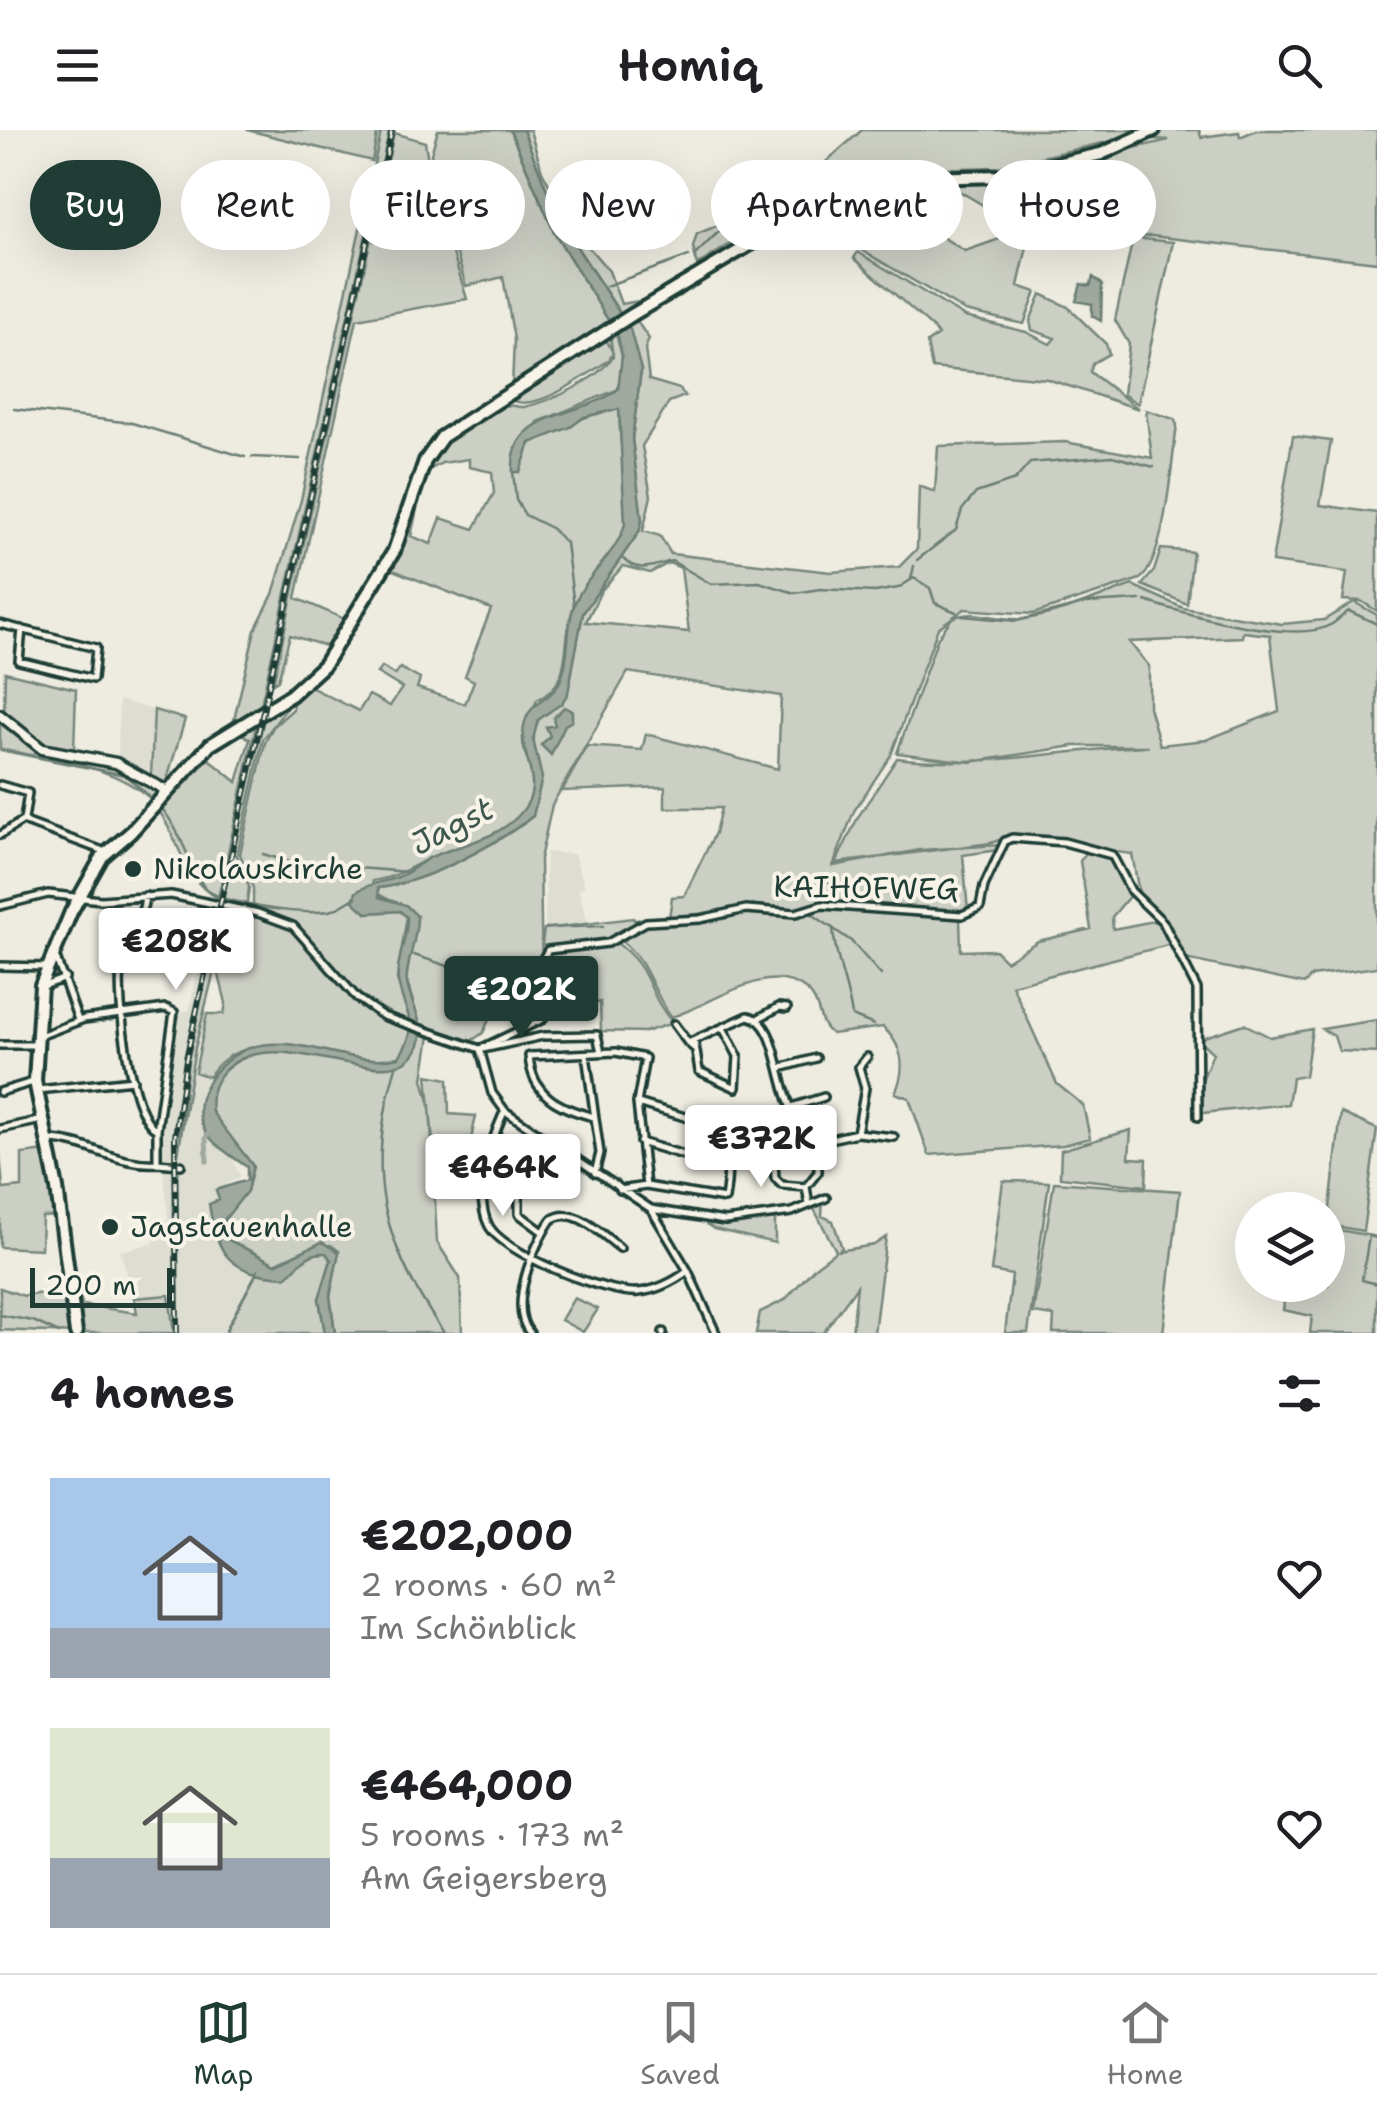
<!DOCTYPE html>
<meta charset="utf-8">
<style>
body{margin:0;font-family:"Shantell Sans",sans-serif;background:#f6f6f6;color:#202124;height:100vh;display:flex;flex-direction:column;font-size:38px;white-space:nowrap}
*{box-sizing:border-box;margin:0}
p{font-size:32px;color:#757577}
.icon{flex:none;width:55px;height:55px;fill:none;stroke:currentColor;stroke-width:2;stroke-linecap:round;stroke-linejoin:round}
.map{position:relative;height:1203px;overflow:hidden}
.sheet{display:flex;flex-direction:column;background:#fff;flex:1}
.sheet>*{flex:none}
.hud{position:absolute;left:30px;top:30px;width:1318px;height:90px;display:flex;gap:20px}
.controls{position:absolute;left:1235px;top:1062px;display:grid;gap:20px}
.controls a{display:grid;place-items:center;width:110px;height:110px;border-radius:50%;background:#fff;box-shadow:0 10px 40px #0002;font-size:50px}
.scale{position:absolute;left:30px;bottom:25px;width:142px;box-sizing:border-box;padding-left:10px;border:5px solid #1f3d34;border-top:0;font-size:28px;line-height:35px;white-space:nowrap;color:#1f3d34;-webkit-text-stroke:8px #f7f3e8;paint-order:stroke}
.price{position:absolute;translate:-50% -85px;padding:0 22px;border-radius:10px;background:#fff;color:#222;font-size:32px;line-height:65px;filter:drop-shadow(0 2px 5px #0008)}
.price::after{content:'';position:absolute;left:50%;top:60px;width:30px;height:22px;margin-left:-15px;background:inherit;clip-path:polygon(0 0,100% 0,50% 100%)}
.price.current{background:#1f3d34;color:#fff}
ul{padding:0;list-style:none}
li{display:flex;align-items:center;gap:30px;height:250px;padding:0 50px}
li span{display:grid;place-items:center;flex:none;width:280px;height:200px;border-radius:0px;color:#555}
li>.icon{margin-inline-start:auto}
span .icon{width:120px;height:120px;fill:#fffc;stroke-width:1}
li b{font-size:42px}
h2{display:flex;justify-content:space-between;align-items:center;height:120px;padding:0 50px;font-size:42px}
.pill{padding:0 35px;border-radius:45px;background:#fff;box-shadow:0 10px 40px #0002;font-size:35px;line-height:90px}
.pill.current{background:#1f3d34;color:#fff}
header{display:flex;justify-content:space-between;align-items:center;height:130px;padding:0 50px;background:#fff;font-size:45px;font-weight:600}
.dock{display:flex;justify-content:space-around;align-items:center;height:140px;border-top:2px solid #e0e0e0;background:#fff;font-size:28px;color:#757577}
.dock a{display:grid;justify-items:center;gap:5px}
.dock .current{color:#1f3d34}
.map>svg:first-child{display:block}
.built{fill:#ddddd2}
.green{fill:#cccfc4;stroke:#76867c;stroke-width:2.5;fill-rule:evenodd}
.water{fill:#9fa99f;stroke:#6c7e74;stroke-width:2.5}
.lines{fill:none;stroke-linecap:round;stroke-linejoin:round}
.stream{stroke:#6c7e74;stroke-width:2.5}
.canal{stroke:#9fa99f;stroke-width:5}
.minor-casing{stroke:#1f3d34;stroke-width:12}
.tertiary-casing{stroke:#1f3d34;stroke-width:15}
.primary-casing{stroke:#1f3d34;stroke-width:18}
.minor{stroke:#f7f3e8;stroke-width:5}
.tertiary{stroke:#f7f3e8;stroke-width:8}
.primary{stroke:#f7f3e8;stroke-width:10}
.rail-casing{stroke:#1f3d34;stroke-width:6}
.rail{stroke:#f7f3e8;stroke-width:2.5;stroke-dasharray:8;stroke-linecap:butt}
.poi-dot{fill:#1f3d34;stroke:#f7f3e8;stroke-width:4}
.labels{text-anchor:middle;stroke-width:8;stroke-linejoin:round;paint-order:stroke}
.poi-label{font-size:30px;fill:#1f3d34;stroke:#f7f3e8;text-anchor:start}
.street-label{font-size:30px;fill:#1f3d34;stroke:#f7f3e8}
.water-label{font-size:32px;font-style:italic;fill:#3f584f;stroke:#f7f3e8}
</style>
<header><svg class="icon" aria-label="menu" viewBox="0 0 24 24"><path d="M4 6h16M4 12h16M4 18h16"/></svg>Homiq<svg class="icon" aria-label="search" viewBox="0 0 24 24"><circle cx="10" cy="10" r="6"/><path d="M15 15l6 6"/></svg></header>
<div class="map">
<svg width="1377" height="1203" viewBox="0 0 1377 1203">
<rect width="100%" height="100%" fill="#eeece1"/>
<filter id="ink" filterUnits="userSpaceOnUse"><feTurbulence type="fractalNoise" baseFrequency=".01" numOctaves="2"/><feDisplacementMap in="SourceGraphic" scale="20" xChannelSelector="R" yChannelSelector="G"/><feConvolveMatrix kernelMatrix="1 2 1 2 8 2 1 2 1" color-interpolation-filters="sRGB"/></filter>
<g filter="url(#ink)">
<path class="built" d="M 119,570 L 154,580 L 151,646 L 118,631 Z
M 546,722 L 574,724 L 585,757 L 579,759 L 588,796 L 545,799 Z
M 212,773 L 245,781 L 241,798 L 216,835 L 192,942 L 209,947 L 203,957 L 203,989 L 215,1014 L 232,1026 L 240,1047 L 217,1059 L 220,1070 L 209,1074 L 231,1132 L 257,1143 L 226,1200 L 228,1203 L 171,1203 L 170,1165 L 134,1167 L 120,1121 L 154,1113 L 151,1089 L 168,1090 L 164,1045 L 158,1034 L 168,928 L 178,881 L 189,881 Z"/>
<path class="green" d="M 247,0 L 378,0 L 372,31 Z
M 438,0 L 510,0 L 554,102 L 610,193 L 512,258 L 514,209 L 503,147 L 466,156 L 452,107 L 463,104 L 447,50 L 436,52 L 431,24 Z
M 523,0 L 530,0 L 542,41 L 573,99 L 609,141 L 621,174 L 639,171 L 622,186 L 558,88 Z
M 862,0 L 1138,0 L 1120,15 L 1062,28 L 1125,8 L 998,37 L 886,40 L 829,52 L 697,135 L 693,117 L 697,104 L 785,68 Z
M 1157,0 L 1199,0 L 1201,7 L 1239,2 L 1240,7 L 1256,0 L 1377,0 L 1377,132 L 1152,106 L 1074,108 L 1030,103 L 944,52 L 997,49 L 1169,10 L 1153,9 Z
M 381,2 L 389,2 L 260,579 L 233,594 L 255,500 L 273,464 L 301,370 Z
M 394,3 L 425,12 L 430,42 L 390,50 L 374,111 L 446,101 L 467,169 L 357,189 L 296,468 L 349,491 L 332,518 L 290,505 L 278,550 L 273,553 Z
M 895,52 L 898,113 L 939,105 L 965,121 L 1011,105 L 1029,108 L 1018,156 L 1036,162 L 1024,194 L 965,181 L 860,119 L 860,115 L 880,115 L 880,110 L 851,111 L 810,80 L 858,57 Z
M 1133,108 L 1173,112 L 1138,274 L 1123,264 L 1129,214 L 1115,190 Z
M 858,122 L 965,187 L 1026,202 L 1050,214 L 1055,208 L 1032,200 L 1030,191 L 1041,164 L 1068,177 L 1106,214 L 1109,224 L 1093,233 L 1090,242 L 1139,279 L 1047,249 L 932,238 L 927,213 L 938,205 L 933,198 L 854,128 Z
M 634,187 L 649,209 L 645,219 L 649,250 L 680,259 L 685,266 L 669,272 L 642,316 L 651,366 L 643,401 L 660,406 L 671,424 L 831,442 L 899,437 L 917,419 L 919,356 L 935,362 L 938,316 L 1065,312 L 1152,328 L 1146,280 L 1174,289 L 1177,295 C 1172,327 1165,433 1140,449 L 1033,484 L 964,479 L 938,498 L 891,625 L 854,681 L 833,736 L 920,720 L 1000,715 L 998,720 L 963,725 L 968,781 L 964,782 L 829,773 L 830,746 L 821,773 L 793,782 L 756,776 L 669,788 L 672,767 L 684,766 L 715,703 L 721,678 L 665,678 L 665,657 L 562,661 L 587,616 L 642,620 L 646,604 L 778,639 L 781,566 L 628,542 L 552,675 L 540,729 L 542,855 L 512,857 L 506,873 L 496,874 L 483,903 L 468,913 L 420,896 L 406,848 L 417,786 L 377,763 L 379,758 C 426,752 495,716 533,686 L 534,602 L 538,590 L 567,563 L 583,483 L 639,402 L 642,391 L 632,309 L 641,240 L 627,193 ZM 669,433 L 681,438 L 689,502 L 586,492 L 601,461 L 623,436 L 650,443 Z
M 615,201 L 622,226 L 619,259 L 538,292 L 521,333 C 524,325 527,316 533,311 C 544,303 607,277 620,279 C 617,317 631,358 625,396 C 620,426 587,447 575,474 C 559,509 577,551 537,570 C 533,580 524,595 523,606 C 521,626 538,642 532,666 C 521,706 461,713 430,728 C 409,738 397,747 373,751 L 366,783 L 400,781 L 407,786 L 397,849 L 411,894 L 356,864 L 295,793 L 253,775 L 253,758 L 240,724 L 265,613 L 273,597 L 293,579 L 292,570 L 310,557 L 359,581 L 369,565 L 390,576 L 402,558 L 377,543 L 382,537 L 395,545 L 400,538 L 420,549 L 417,558 L 465,574 L 474,551 L 465,546 L 491,479 L 393,440 L 417,379 L 411,406 L 431,414 L 441,388 L 474,399 L 494,363 L 492,342 L 469,337 L 469,329 L 442,333 L 427,341 C 434,312 474,285 502,276 C 510,273 516,278 524,277 C 555,270 594,252 613,227 L 610,205 Z
M 605,207 L 613,223 L 609,230 C 588,244 534,285 510,269 Z
M 1293,306 L 1331,311 L 1320,375 L 1377,383 L 1377,481 L 1361,471 L 1343,470 L 1347,442 L 1272,432 Z
M 1161,419 L 1193,422 L 1187,474 L 1142,455 L 1154,441 Z
M 1132,455 L 1183,478 L 1282,494 L 1324,490 L 1354,472 L 1377,485 L 1377,837 L 1312,846 L 1304,854 L 1180,828 L 1158,781 L 1140,769 L 1132,724 L 1007,707 L 991,713 L 836,733 L 858,687 L 897,628 C 984,639 1062,619 1149,616 L 1074,616 L 971,632 L 897,623 L 938,507 L 952,488 C 978,478 998,492 1024,489 C 1061,484 1096,468 1132,455 ZM 1243,502 L 1270,505 L 1279,581 L 1206,610 L 1160,615 L 1149,577 L 1149,536 L 1129,512 L 1242,507 Z
M 5,542 L 76,559 L 74,622 L 39,614 L 4,586 Z
M 285,574 L 287,578 L 263,609 L 237,725 L 249,757 L 247,773 L 222,770 L 265,584 Z
M 154,580 L 185,589 L 166,653 L 151,646 Z
M 258,587 L 218,768 C 185,754 178,706 157,678 L 204,625 L 237,652 L 250,609 L 236,600 Z
M 0,590 L 35,619 L 126,640 L 160,661 L 153,671 C 112,633 52,630 0,619 Z
M 1087,721 L 1113,728 L 1131,764 L 1112,787 L 1113,799 L 1159,790 L 1172,814 L 1012,855 L 1057,954 L 1083,975 L 1090,1008 L 1063,1015 L 929,1025 L 909,968 L 895,963 C 907,937 903,916 883,897 L 832,904 C 815,893 823,872 805,859 C 766,830 710,876 671,887 C 648,855 652,836 619,809 L 647,793 L 700,790 L 749,780 L 796,785 L 826,777 L 960,787 L 961,821 L 995,820 L 1006,831 L 1038,811 L 1091,799 L 1080,731 Z
M 221,780 L 218,825 L 195,918 L 178,1025 L 188,930 Z
M 249,783 L 288,796 L 360,877 L 411,900 L 412,908 L 399,928 C 346,939 245,885 209,947 L 195,942 L 207,884 L 224,884 L 226,873 L 217,837 L 242,803 Z
M 633,788 L 636,793 L 612,810 L 551,818 L 542,814 L 544,799 Z
M 614,811 C 655,840 644,860 673,893 L 645,902 L 601,901 L 600,872 L 560,882 L 552,832 L 543,831 L 548,822 Z
M 1377,890 L 1377,923 L 1339,921 L 1334,906 L 1322,899 Z
M 1244,894 L 1270,907 L 1312,899 L 1305,946 L 1292,948 L 1288,974 L 1202,983 L 1200,955 L 1213,923 L 1198,909 Z
M 420,903 L 430,906 L 423,949 L 430,975 L 437,1112 L 460,1148 L 462,1203 L 335,1203 L 330,1166 L 339,1121 L 331,1115 C 303,1119 299,1127 276,1134 L 227,1109 L 225,1089 L 247,1061 L 253,1036 C 243,1021 216,995 212,981 C 208,969 212,954 220,945 C 261,900 338,929 389,937 L 421,909 Z
M 427,945 L 448,949 L 449,984 L 476,986 L 464,1042 L 435,1033 Z
M 1341,983 L 1377,999 L 1363,1101 L 1328,1095 Z
M 1131,1000 L 1129,1028 L 1147,1029 L 1146,1056 L 1060,1047 L 1061,1020 Z
M 46,1021 L 58,1086 L 42,1087 L 41,1119 L 0,1117 L 0,1024 L 3,1059 L 22,1057 L 22,1024 Z
M 1003,1051 L 1049,1052 L 1028,1203 L 1005,1203 L 1012,1145 L 991,1141 Z
M 1054,1052 L 1180,1061 L 1163,1203 L 1053,1203 L 1054,1186 L 1033,1183 Z
M 823,1070 L 822,1086 L 833,1091 L 842,1118 L 838,1121 L 874,1115 L 886,1107 L 874,1203 L 852,1203 L 857,1156 L 823,1203 L 756,1203 L 760,1182 L 785,1170 L 815,1137 L 836,1121 L 812,1075 Z
M 775,1089 L 775,1113 L 714,1099 L 702,1091 Z
M 1328,1098 L 1377,1107 L 1377,1203 L 1310,1203 L 1312,1186 L 1283,1180 L 1286,1155 L 1328,1155 Z
M 315,1123 L 326,1123 L 331,1130 L 319,1169 L 325,1203 L 228,1203 L 226,1200 L 257,1143 C 284,1150 294,1135 315,1123 Z
M 74,1132 L 82,1175 L 137,1183 L 134,1168 L 169,1165 L 174,1203 L 80,1203 L 69,1133 Z
M 0,1158 L 24,1166 L 67,1159 L 73,1203 L 0,1200 Z
M 574,1168 L 598,1179 L 583,1202 L 561,1190 Z"/>
<path class="water" d="M 510,0 L 523,0 L 558,88 L 630,199 L 641,240 L 632,309 L 642,390 L 639,402 L 583,483 L 568,563 L 562,573 L 538,590 L 533,609 L 542,648 L 533,686 C 494,716 426,752 378,758 L 379,767 L 406,775 L 417,786 C 418,809 404,838 407,853 C 410,874 429,897 417,919 C 390,972 277,888 225,940 C 213,953 210,965 212,982 L 253,1036 L 247,1061 L 225,1089 L 227,1109 L 275,1134 L 322,1112 L 339,1122 L 330,1166 L 335,1203 L 325,1203 L 319,1169 L 331,1130 L 326,1123 C 306,1122 300,1135 286,1147 C 229,1144 217,1125 209,1074 L 219,1070 L 216,1060 L 247,1050 L 247,1037 C 237,1030 225,1022 216,1014 C 177,980 214,929 252,917 C 301,903 350,938 399,927 C 423,891 404,887 398,851 C 395,832 408,807 407,787 L 400,781 L 366,783 L 353,771 L 356,762 C 371,752 382,753 398,747 C 410,743 420,732 431,727 C 461,714 495,710 519,685 C 550,652 515,626 525,592 C 531,571 551,570 559,553 C 570,531 566,502 573,478 C 583,447 616,426 625,394 L 619,279 L 584,287 L 571,297 L 530,313 L 520,342 L 513,342 C 509,278 584,288 618,259 L 622,226 L 618,206 L 554,102 Z
M 1093,147 L 1102,154 L 1101,191 L 1092,186 L 1092,174 L 1076,171 L 1081,154 L 1090,156 Z
M 564,577 L 572,581 L 572,591 L 565,595 L 551,625 L 541,615 L 550,606 L 546,597 L 555,595 L 553,588 Z"/>
<g class="lines">
<path class="stream" d="M 696,124 C 722,100 722,89 761,94 L 799,70
M 606,156 L 689,126
M 14,279 L 132,293 L 245,327
M 252,327 L 300,329
M 513,341 L 516,370 L 525,385 L 551,398 L 566,413 L 574,476
M 622,428 C 639,444 652,436 672,431 L 711,454 L 759,452 L 795,463 L 820,459 L 875,462 L 898,458 L 914,448 L 930,458 L 935,473 L 956,482
M 917,430 L 956,400 L 962,380 L 976,363 L 1015,350 L 1030,333 L 1112,326 L 1154,337
M 911,449 L 914,436
M 1145,471 C 1182,483 1296,515 1330,495 C 1337,492 1342,485 1349,481 L 1377,494
M 962,486 L 1017,491 L 1087,473 L 1140,470
M 0,620 L 125,645 L 156,672
M 161,678 C 182,700 193,747 206,759 C 226,776 303,785 329,781 C 338,779 348,772 356,767
M 263,724 L 293,733 L 409,742
M 746,777 L 783,779
M 812,784 L 851,811 L 881,845
M 635,790 L 704,786
M 546,798 L 603,796
M 833,798 C 835,830 848,855 852,886 L 874,895
M 414,825 L 503,854
M 396,937 C 364,1043 382,1113 444,1203
M 1377,1108 L 1369,1106 L 1362,1150 L 1377,1154
M 0,1185 L 33,1191 L 59,1203
M 226,1200 L 258,1140"/>
<path class="canal" d="M 207,1031 L 206,1008 L 211,999"/>
<g class="minor-casing">
<path id="minor" d="M 0,494 L 96,518 L 93,549 L 19,531 L 22,499
M 0,655 L 28,663 L 24,690 L 28,693 L 106,722
M 0,705 L 24,690
M 0,776 L 48,764 L 101,770 L 171,765 L 258,783 L 293,796 L 357,868 L 383,886 L 480,919 L 492,963 L 505,981 L 651,1079 L 725,1091 L 792,1082 L 826,1068
M 56,828 L 78,890
M 0,836 L 47,837
M 44,856 L 65,848
M 759,888 L 779,877 L 787,878
M 674,894 L 688,913
M 37,907 L 84,889 L 166,878 L 174,882 L 157,1000
M 0,915 L 35,915
M 695,915 L 699,941 L 736,958 L 738,926 L 724,900
M 694,918 L 688,913 L 748,886 C 787,893 771,984 817,1012 L 818,1042 L 806,1057 L 809,1075
M 480,919 L 543,889 L 547,870 L 541,832 L 548,820 L 608,813 L 646,792 L 700,789 L 746,779 L 796,783 L 822,775 L 962,785 L 980,777 L 984,756 L 1005,711 L 1012,708 L 1064,712 L 1112,725 L 1131,761 L 1163,792 L 1197,859 L 1198,987
M 483,919 L 543,906 L 597,905 L 601,922
M 586,925 L 600,1023 L 595,1043
M 780,938 L 816,928
M 38,960 L 133,950
M 0,962 L 33,952
M 638,973 C 702,994 738,989 725,1069 L 646,1056
M 792,977 L 824,967
M 504,982 C 491,1011 473,1063 488,1094 C 500,1123 608,1165 639,1162 C 658,1160 673,1152 688,1141
M 594,987 C 558,978 532,965 529,926 L 616,922 L 645,928 L 637,973 L 646,1056 L 620,1060
M 0,999 L 42,990
M 857,1003 L 865,958 L 859,937 L 867,927
M 48,1010 C 87,1010 116,1036 157,1033 L 157,1000 C 129,986 117,869 121,838 C 124,812 143,792 145,766
M 640,1012 L 727,1038
M 817,1012 L 857,1003 L 894,1007
M 773,1014 L 775,1048 L 782,1055 L 806,1057
M 157,1033 L 181,1035
M 519,1051 L 519,1084 L 543,1102
M 651,1079 L 688,1141 L 716,1203
M 530,1203 C 507,1177 534,1115 551,1090 C 574,1074 601,1104 620,1118
M 663,1203 L 663,1202"/>
</g>
<g class="tertiary-casing">
<path id="tertiary" d="M 0,585 L 42,619 L 116,633 L 167,661"/>
</g>
<g class="primary-casing">
<path id="primary" d="M 76,1203 L 57,1058 L 35,951 L 41,855 L 71,782 L 102,727 L 130,703 L 210,615 L 291,565 L 324,535 L 394,421 L 425,331 L 442,307 L 632,185 L 841,60 L 883,49 L 1002,46 L 1101,24 L 1154,0"/>
</g>
<use href="#minor" class="minor"/>
<use href="#tertiary" class="tertiary"/>
<use href="#primary" class="primary"/>
<g class="rail-casing">
<path id="rail" d="M 177,1203 L 175,1007 L 186,929 L 392,0"/>
</g>
<use href="#rail" class="rail"/>
</g>
</g>
<g class="poi-dot">
<circle cx="133" cy="739" r="10"/>
<circle cx="110" cy="1097" r="10"/>
</g>
<g class="labels">
<g class="poi-label">
<text x="153" y="749">Nikolauskirche</text>
<text x="130" y="1107">Jagstauenhalle</text>
</g>
<g class="street-label">
<text transform="translate(866 758) rotate(1)" y="10">KAIHOFWEG</text>
</g>
<g class="water-label">
<text transform="translate(452 696) rotate(-27)" y="11">Jagst</text>
</g>
</g>
</svg>
<div class="controls">
<a><svg class="icon" aria-label="layers" viewBox="0 0 24 24"><path d="M12 4l9 5-9 5-9-5zM3 14l9 5 9-5"/></svg></a>
</div>
<div class="scale">200 m</div>
<b class="price" style="left:176px;top:863px">€208K</b>
<b class="price current" style="left:521px;top:911px">€202K</b>
<b class="price" style="left:761px;top:1060px">€372K</b>
<b class="price" style="left:503px;top:1089px">€464K</b>
<div class="hud">
<a class="pill current">Buy</a>
<a class="pill">Rent</a>
<a class="pill">Filters</a>
<a class="pill">New</a>
<a class="pill">Apartment</a>
<a class="pill">House</a>
</div>
</div>
<section class="sheet">
<h2>4 homes<svg class="icon" aria-label="filters" viewBox="0 0 24 24"><path d="M4 7h16M4 17h16"/><circle cx="9" cy="7" r="2"/><circle cx="15" cy="17" r="2"/></svg></h2>
<ul>
<li><span style="background:linear-gradient(#a9c7e8 75%,#9aa5b1 0)"><svg class="icon" aria-label="home" viewBox="0 0 24 24"><path d="M3 11l9-7 9 7M6 9v11h12V9"/></svg></span><div><b>€202,000</b><p>2 rooms · 60 m²</p><p>Im Schönblick</p></div><svg class="icon" aria-label="heart" viewBox="0 0 24 24"><path d="M12 20l-8-8c-3-5 5-10 8-4 3-6 11-1 8 4z"/></svg></li>
<li><span style="background:linear-gradient(#dfe7d0 65%,#9aa5b1 0)"><svg class="icon" aria-label="home" viewBox="0 0 24 24"><path d="M3 11l9-7 9 7M6 9v11h12V9"/></svg></span><div><b>€464,000</b><p>5 rooms · 173 m²</p><p>Am Geigersberg</p></div><svg class="icon" aria-label="heart" viewBox="0 0 24 24"><path d="M12 20l-8-8c-3-5 5-10 8-4 3-6 11-1 8 4z"/></svg></li>
</ul>
</section>
<nav class="dock">
<a class="current"><svg class="icon" aria-label="map" viewBox="0 0 24 24"><path d="M3 6l6-2 6 2 6-2v14l-6 2-6-2-6 2zM9 4v14M15 6v14"/></svg>Map</a>
<a><svg class="icon" aria-label="saved" viewBox="0 0 24 24"><path d="M7 4h10v16l-5-4-5 4z"/></svg>Saved</a>
<a><svg class="icon" aria-label="home" viewBox="0 0 24 24"><path d="M3 11l9-7 9 7M6 9v11h12V9"/></svg>Home</a>
</nav>
